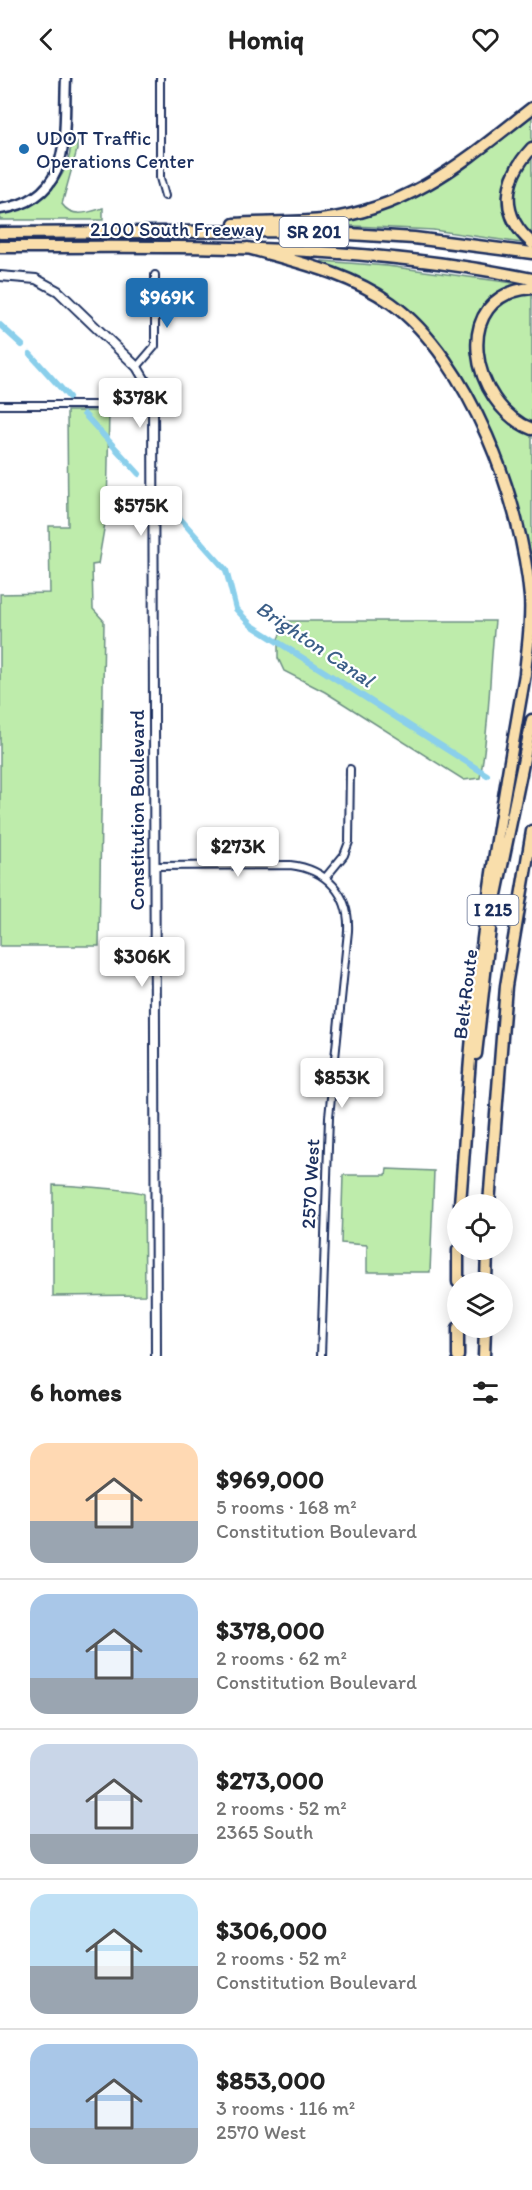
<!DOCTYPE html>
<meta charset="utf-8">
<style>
body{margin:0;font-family:Itim,sans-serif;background:#f2f2f2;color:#222;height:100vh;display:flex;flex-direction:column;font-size:22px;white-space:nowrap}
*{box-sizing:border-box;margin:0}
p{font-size:20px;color:#767676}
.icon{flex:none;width:33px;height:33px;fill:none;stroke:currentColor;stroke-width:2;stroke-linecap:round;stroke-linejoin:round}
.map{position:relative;height:1278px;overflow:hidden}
.sheet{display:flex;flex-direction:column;background:#fff;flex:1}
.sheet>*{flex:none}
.fabs{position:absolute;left:447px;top:1116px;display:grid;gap:12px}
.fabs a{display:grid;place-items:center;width:66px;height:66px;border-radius:50%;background:#fff;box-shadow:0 3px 15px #0003;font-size:30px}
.price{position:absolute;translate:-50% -51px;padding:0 14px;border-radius:6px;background:#fff;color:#222;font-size:20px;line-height:39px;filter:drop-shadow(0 2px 3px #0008)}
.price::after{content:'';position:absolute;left:50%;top:36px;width:18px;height:14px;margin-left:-9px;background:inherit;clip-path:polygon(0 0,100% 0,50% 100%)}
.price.on{background:#1f6fb2;color:#fff}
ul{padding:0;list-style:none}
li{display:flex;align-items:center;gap:18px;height:150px;padding:0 30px}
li+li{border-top:2px solid #e0e0e0}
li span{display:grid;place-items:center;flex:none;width:168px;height:120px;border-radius:18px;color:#555}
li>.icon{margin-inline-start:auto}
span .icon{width:72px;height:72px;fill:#fffc;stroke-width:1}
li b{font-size:26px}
h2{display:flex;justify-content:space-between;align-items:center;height:72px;padding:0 30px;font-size:26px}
header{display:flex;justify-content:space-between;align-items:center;height:78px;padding:0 30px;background:#fff;font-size:27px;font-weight:700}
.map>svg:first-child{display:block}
.green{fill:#beecab;stroke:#6c8e84;stroke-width:1.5}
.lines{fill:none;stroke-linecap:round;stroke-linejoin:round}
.canal{stroke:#8acfeb;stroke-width:6}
.minor-casing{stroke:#1b2f5e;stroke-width:10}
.tertiary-casing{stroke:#1b2f5e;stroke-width:12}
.secondary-casing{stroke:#1b2f5e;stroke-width:13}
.motorway-casing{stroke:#1b2f5e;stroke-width:15}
.minor{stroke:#fff;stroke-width:6}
.tertiary{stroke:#fff;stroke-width:8}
.secondary{stroke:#fff;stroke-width:8}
.motorway{stroke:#f9deab;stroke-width:10}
.poi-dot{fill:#1f6fb2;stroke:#fff;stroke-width:2}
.labels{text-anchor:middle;stroke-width:4.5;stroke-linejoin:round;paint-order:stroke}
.shield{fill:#fff;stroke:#5f6d8e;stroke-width:1.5}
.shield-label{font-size:18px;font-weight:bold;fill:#1b2f5e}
.poi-label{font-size:20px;fill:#1b2f5e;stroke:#fff;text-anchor:start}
.street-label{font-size:20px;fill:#1b2f5e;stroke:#fff}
.water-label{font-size:21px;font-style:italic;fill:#3c5f88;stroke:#fff}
</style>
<header><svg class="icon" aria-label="back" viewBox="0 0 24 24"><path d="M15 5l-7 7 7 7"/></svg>Homiq<svg class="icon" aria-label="heart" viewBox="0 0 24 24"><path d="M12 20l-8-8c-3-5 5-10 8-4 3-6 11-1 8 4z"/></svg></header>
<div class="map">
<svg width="532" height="1278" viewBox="0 0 532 1278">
<rect width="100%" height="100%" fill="#fff"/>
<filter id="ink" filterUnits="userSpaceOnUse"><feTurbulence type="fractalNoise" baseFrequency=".0167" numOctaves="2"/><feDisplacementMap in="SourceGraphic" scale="12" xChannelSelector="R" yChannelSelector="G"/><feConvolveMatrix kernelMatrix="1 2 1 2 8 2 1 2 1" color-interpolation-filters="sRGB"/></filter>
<g filter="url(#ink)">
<path class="green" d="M 532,31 L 532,62 C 500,96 494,125 522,165 L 433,152 L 315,146 L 392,126 Z
M 71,62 L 77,64 L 77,72 L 62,126 C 72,141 90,134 103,130 L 103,142 L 0,142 L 0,136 C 38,133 71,101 71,62 Z
M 532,72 L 532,162 L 511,126 L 519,87 Z
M 322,183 L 387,188 L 520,206 C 490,217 471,239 474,272 C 485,306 492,344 532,355 L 532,499 C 524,422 479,295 418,245 C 409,237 397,232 387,226 C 365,213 343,199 320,186 Z
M 532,213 L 532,348 L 525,346 C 516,336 499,325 493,313 C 488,302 481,284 480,273 C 479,243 501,214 532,213 Z
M 67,333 L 109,333 L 107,434 L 98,486 L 92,487 L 93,531 L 104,543 L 99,868 L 0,868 L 0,516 L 50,515 L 49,448 L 68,448 Z
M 286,543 L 495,543 C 489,595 490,648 480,700 L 464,702 L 325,614 L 284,593 L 278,580 L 278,561 Z
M 387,1091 L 434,1093 L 430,1194 L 367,1194 L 367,1167 L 341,1165 L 343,1097 L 386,1097 Z
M 53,1107 C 65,1107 140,1112 144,1116 L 145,1217 L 53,1218 Z"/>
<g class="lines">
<path class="canal" d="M 0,247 L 22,267
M 30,276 L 69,319
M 84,336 L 139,396
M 166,425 L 226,492 L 236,531 L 251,547 L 487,697"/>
<g class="minor-casing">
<path id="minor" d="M 160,0 L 160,100 L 165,118
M 137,289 L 155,268 L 155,197
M 0,327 L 153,327
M 154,788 L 290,787 C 326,791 350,816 348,853 L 329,1039 L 321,1278
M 326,799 L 344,777 L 349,764 L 350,691"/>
</g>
<g class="tertiary-casing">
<path id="tertiary" d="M 0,198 L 36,201 L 58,213 L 137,289 L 153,316 L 156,1278"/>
</g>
<g class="secondary-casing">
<path id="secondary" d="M 0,131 C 75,121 63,55 66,0"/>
</g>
<g class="motorway-casing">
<path id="motorway" d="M 532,70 C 504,100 498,136 532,165
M 234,146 C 263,144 293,145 321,142 C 412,130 463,84 532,30
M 0,155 L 301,153 L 414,160 L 532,175
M 0,169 C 181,169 354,164 532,201
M 248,170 C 297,184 349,195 391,225 C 470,282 522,425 530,519 C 532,544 527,571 525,596 C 500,738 476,879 467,1023
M 532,210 C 448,216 471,328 532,351
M 492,836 L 532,642
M 476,976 L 490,851
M 460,1126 L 468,1017
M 489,1126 L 506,908 L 532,753
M 458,1172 L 458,1204
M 486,1204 L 487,1172
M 458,1250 L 458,1278
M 484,1278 L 485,1250"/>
</g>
<use href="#minor" class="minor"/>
<use href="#tertiary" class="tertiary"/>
<use href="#secondary" class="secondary"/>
<use href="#motorway" class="motorway"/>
</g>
</g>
<circle class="poi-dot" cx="24" cy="71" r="6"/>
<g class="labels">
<g class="shield">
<rect x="279.5" y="139" width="69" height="30" rx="4.5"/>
<rect x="467.5" y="817" width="51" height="30" rx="4.5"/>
</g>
<g class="shield-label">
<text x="314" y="160">SR 201</text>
<text x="493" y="838">I 215</text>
</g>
<g class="poi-label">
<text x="36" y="67">UDOT Traffic<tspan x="36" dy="23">Operations Center</tspan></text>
</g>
<g class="street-label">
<text x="177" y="158">2100 South Freeway</text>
<text transform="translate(137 732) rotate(-90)" y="7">Constitution Boulevard</text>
<text transform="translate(465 916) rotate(-83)" y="7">Belt Route</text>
<text transform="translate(310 1106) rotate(-87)" y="7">2570 West</text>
</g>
<g class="water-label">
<text transform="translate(315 566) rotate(34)" y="7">Brighton Canal</text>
</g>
</g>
</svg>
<div class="fabs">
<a><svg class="icon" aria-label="locate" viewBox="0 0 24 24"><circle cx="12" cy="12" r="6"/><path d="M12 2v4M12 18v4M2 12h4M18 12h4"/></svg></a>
<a><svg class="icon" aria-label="layers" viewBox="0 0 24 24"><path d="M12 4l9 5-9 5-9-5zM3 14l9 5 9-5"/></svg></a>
</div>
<b class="price on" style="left:167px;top:251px">$969K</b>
<b class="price" style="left:140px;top:351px">$378K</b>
<b class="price" style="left:141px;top:459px">$575K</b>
<b class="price" style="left:238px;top:800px">$273K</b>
<b class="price" style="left:142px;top:910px">$306K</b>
<b class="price" style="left:342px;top:1031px">$853K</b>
</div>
<section class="sheet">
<h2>6 homes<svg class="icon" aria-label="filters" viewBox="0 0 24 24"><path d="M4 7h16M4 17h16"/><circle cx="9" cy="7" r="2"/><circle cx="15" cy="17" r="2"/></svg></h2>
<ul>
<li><span style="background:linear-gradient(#ffd9b3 65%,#9aa5b1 0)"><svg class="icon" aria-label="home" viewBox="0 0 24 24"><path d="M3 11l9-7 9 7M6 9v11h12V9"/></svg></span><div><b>$969,000</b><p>5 rooms · 168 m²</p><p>Constitution Boulevard</p></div></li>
<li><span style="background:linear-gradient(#a9c7e8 70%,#9aa5b1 0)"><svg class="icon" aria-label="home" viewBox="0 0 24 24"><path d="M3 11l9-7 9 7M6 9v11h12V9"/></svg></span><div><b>$378,000</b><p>2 rooms · 62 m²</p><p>Constitution Boulevard</p></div></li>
<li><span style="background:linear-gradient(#c9d6e8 75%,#9aa5b1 0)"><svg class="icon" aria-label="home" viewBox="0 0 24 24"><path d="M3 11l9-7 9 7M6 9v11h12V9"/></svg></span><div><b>$273,000</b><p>2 rooms · 52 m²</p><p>2365 South</p></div></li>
<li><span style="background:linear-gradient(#bfe0f5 60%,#9aa5b1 0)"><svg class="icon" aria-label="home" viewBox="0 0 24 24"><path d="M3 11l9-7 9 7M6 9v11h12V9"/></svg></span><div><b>$306,000</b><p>2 rooms · 52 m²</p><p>Constitution Boulevard</p></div></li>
<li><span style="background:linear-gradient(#a9c7e8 70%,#9aa5b1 0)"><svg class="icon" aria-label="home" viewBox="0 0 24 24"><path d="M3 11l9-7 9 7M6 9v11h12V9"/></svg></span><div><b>$853,000</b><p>3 rooms · 116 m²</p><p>2570 West</p></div></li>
</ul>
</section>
